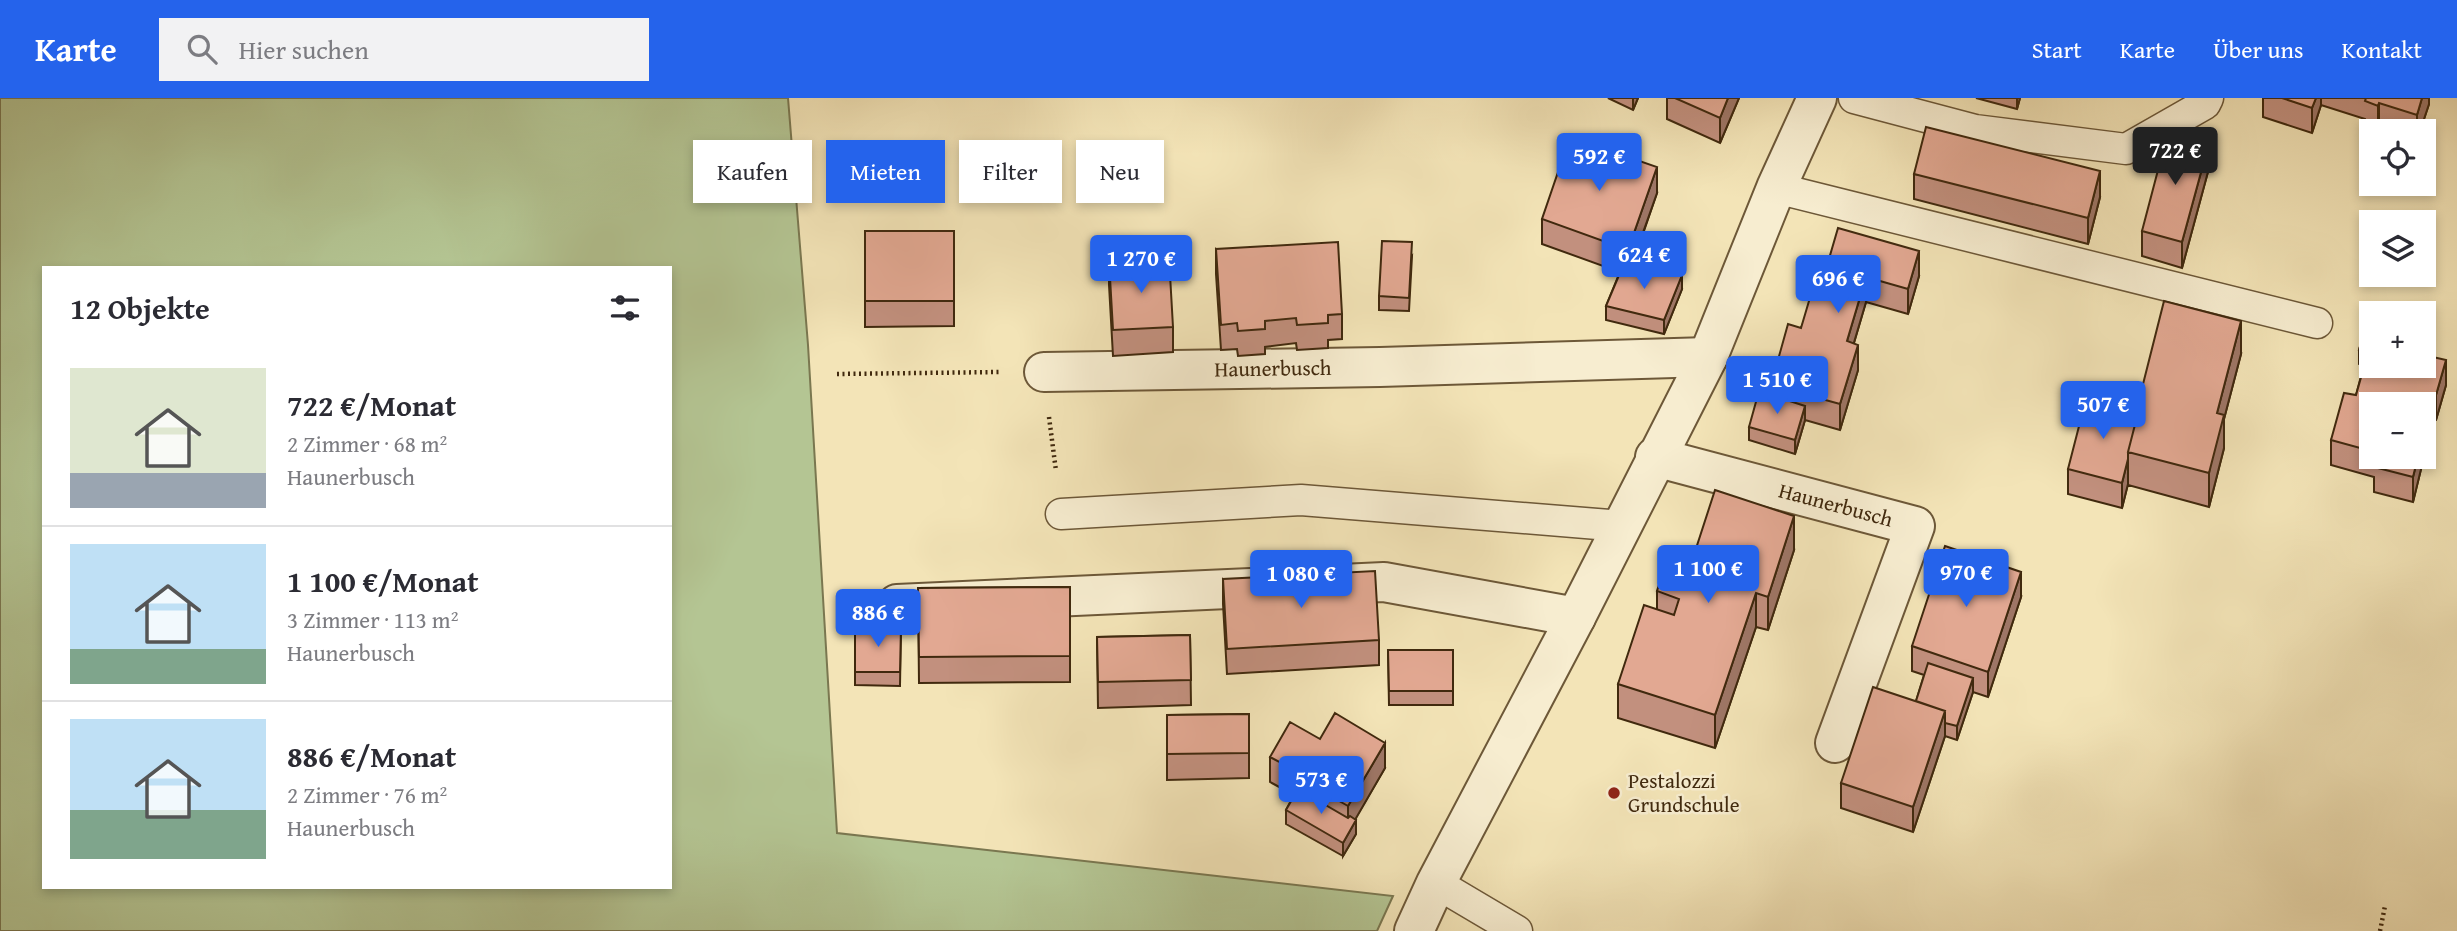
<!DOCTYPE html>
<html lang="de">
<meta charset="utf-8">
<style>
body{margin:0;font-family:"Gentium Book Plus",serif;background:#f2f2f3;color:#2b2b33;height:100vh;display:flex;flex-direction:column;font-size:26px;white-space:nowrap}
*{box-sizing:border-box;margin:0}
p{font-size:23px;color:#7c7c81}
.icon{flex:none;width:38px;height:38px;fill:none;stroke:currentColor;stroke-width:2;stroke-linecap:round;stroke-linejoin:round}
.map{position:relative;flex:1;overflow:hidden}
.sheet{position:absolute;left:42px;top:168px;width:630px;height:623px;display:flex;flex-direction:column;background:#fff;border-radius:0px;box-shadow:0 4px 10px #0003}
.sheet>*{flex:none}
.top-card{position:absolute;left:693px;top:42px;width:665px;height:63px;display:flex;gap:14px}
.buttons{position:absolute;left:2359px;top:21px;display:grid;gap:14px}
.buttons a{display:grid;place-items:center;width:77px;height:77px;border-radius:0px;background:#fff;box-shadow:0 4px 10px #0003;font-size:35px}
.price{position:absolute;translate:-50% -60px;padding:0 16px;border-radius:7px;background:#2563eb;color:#fff;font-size:23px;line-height:46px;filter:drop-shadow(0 2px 4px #0008)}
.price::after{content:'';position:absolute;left:50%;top:42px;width:21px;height:16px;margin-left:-10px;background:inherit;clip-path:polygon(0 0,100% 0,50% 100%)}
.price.selected{background:#222;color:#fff}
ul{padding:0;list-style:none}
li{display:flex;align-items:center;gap:21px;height:175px;padding:0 28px}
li+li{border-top:2px solid #e1e1e2}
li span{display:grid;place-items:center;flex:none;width:196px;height:140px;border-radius:0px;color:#555}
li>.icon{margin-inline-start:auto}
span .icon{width:84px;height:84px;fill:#fffc;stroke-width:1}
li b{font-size:30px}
h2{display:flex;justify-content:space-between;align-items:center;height:84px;padding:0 28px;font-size:30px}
.chip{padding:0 24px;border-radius:0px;background:#fff;box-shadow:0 4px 10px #0003;font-size:24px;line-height:63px}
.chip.selected{background:#2563eb;color:#fff}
header{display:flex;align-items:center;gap:42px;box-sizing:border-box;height:98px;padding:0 35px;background:#2563eb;color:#fff}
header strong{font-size:33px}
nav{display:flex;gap:38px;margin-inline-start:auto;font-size:24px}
.search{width:490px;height:63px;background:#f2f2f3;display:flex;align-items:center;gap:18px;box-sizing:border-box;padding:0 24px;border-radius:0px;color:#7c7c81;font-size:26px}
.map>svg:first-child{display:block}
.green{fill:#b4c593;stroke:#7a7750;stroke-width:2;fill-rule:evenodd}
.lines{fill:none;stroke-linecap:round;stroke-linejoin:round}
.lane-casing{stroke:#6d5838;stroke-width:33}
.street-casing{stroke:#6d5838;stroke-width:42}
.path{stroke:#40290e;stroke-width:4.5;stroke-dasharray:2 3.5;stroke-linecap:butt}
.lane{stroke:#f7edd0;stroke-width:30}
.street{stroke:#f7edd0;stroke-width:38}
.wall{fill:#c2907e;stroke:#40290e;stroke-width:2;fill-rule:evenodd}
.shaded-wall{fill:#9e7666;stroke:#40290e;stroke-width:2}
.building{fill:#e2a892;stroke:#40290e;stroke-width:2}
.poi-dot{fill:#8f2418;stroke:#f7edd0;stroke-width:2.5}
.labels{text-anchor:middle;stroke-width:5;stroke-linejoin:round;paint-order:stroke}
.street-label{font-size:21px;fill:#40290e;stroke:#f7edd0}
.poi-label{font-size:21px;fill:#40290e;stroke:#f7edd0;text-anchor:start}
</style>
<header>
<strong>Karte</strong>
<div class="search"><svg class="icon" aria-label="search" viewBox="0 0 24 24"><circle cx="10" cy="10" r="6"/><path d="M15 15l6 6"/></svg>Hier suchen</div>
<nav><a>Start</a><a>Karte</a><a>Über uns</a><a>Kontakt</a></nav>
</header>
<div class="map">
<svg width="2457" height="833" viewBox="0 0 2457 833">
<rect width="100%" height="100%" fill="#f3e4b7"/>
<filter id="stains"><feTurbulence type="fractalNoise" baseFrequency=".00286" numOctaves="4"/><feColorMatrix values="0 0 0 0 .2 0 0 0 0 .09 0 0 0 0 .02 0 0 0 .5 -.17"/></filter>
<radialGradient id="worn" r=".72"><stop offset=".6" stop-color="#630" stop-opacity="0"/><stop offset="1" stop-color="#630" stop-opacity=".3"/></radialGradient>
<path class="green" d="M 0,0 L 788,0 L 808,247 L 837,735 L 1393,798 L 1377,833 L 0,833 ZM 44,170 L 670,170 L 670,789 L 44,789 Z"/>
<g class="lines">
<g class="lane-casing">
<path id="lane" d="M 1854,0 L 1975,32 L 2126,51 L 2205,6 L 2208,0
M 1776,90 L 2317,225
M 1061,416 L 1301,402 L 1622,428
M 1436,785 L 1517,833"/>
</g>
<g class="street-casing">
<g id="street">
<path id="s1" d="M 1044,274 L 1380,269 L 1708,259"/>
<path id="s2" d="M 1655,359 L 1915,428 L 1835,645"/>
<path d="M 897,506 L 1384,484 L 1576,519"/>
<path d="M 1414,833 L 1436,785 L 1576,519 L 1708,259 L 1776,90 L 1817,0"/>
</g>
</g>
<path class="path" d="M 837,276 L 1001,274
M 1049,319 L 1056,373
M 2380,833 L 2385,808"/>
<use href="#lane" class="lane"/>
<use href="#street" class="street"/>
</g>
<path class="wall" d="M 1608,0 L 1638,0 L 1633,12 Z
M 1667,0 L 1739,0 L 1720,45 L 1667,21 Z
M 1976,0 L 2020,0 L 2017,11 Z
M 2263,0 L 2429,0 L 2429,6 L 2420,33 L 2389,33 L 2379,30 L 2378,33 L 2365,28 L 2365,21 L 2321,7 L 2312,35 L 2263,19 Z
M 2209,70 L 2182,170 L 2142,158 L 2142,133 Z
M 1914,76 L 2100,99 L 2088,146 L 1914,101 Z
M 1657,95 L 1633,165 L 1682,191 L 1664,236 L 1606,222 L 1606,208 L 1620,174 L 1542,146 L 1542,121 Z
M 865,133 L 954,133 L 954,228 L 865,229 Z
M 1216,151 L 1342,216 L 1342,241 L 1328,242 L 1328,250 L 1297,252 L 1296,245 L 1265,249 L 1265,256 L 1238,258 L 1237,251 L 1221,252 L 1216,176 Z
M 1412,158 L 1409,213 L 1379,212 L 1379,198 Z
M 1109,162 L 1128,169 L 1173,229 L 1173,254 L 1113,258 L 1109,187 Z
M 1824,178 L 1919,178 L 1908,216 L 1866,204 L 1854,245 L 1858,272 L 1840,332 L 1805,322 L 1795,356 L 1749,342 L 1749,329 L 1771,297 L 1771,287 L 1801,230 Z
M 2367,224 L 2446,287 L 2436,322 L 2433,322 L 2413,404 L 2374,394 L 2374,379 L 2331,367 L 2331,342 L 2356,297 L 2364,267 L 2359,266 L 2359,252 ZM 2371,306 L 2424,359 L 2371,359 Z
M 2241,256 L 2224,321 L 2224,350 L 2209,409 L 2128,387 L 2128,386 L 2122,410 L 2068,396 L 2068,371 L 2138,315 L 2138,306 Z
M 1794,452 L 1768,532 L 1756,529 L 1715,650 L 1618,620 L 1618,586 L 1657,511 L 1657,493 L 1690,469 Z
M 1223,481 L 1379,542 L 1379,567 L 1227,576 L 1223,506 Z
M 1070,489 L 1070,584 L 919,585 L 918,490 Z
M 2021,499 L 1988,599 L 1973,594 L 1957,642 L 1945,638 L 1913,734 L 1841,710 L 1841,685 L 1916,603 L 1924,577 L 1912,573 L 1912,548 Z
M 855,528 L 901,529 L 900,588 L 855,587 Z
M 1190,537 L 1191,607 L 1098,610 L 1097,539 Z
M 1388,552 L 1453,552 L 1453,607 L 1389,607 Z
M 1249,616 L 1249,680 L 1167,682 L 1167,617 Z
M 1320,641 L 1385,670 L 1355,721 L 1356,736 L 1343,758 L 1286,726 L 1286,712 L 1294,697 L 1270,684 L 1270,659 Z"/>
<path class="shaded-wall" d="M 1633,0 L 1638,0 L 1633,12 Z
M 1728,0 L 1739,0 L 1720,45 L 1720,20 Z
M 2017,0 L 2020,0 L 2017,11 Z
M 2316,0 L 2321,0 L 2321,7 L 2312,35 L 2312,10 Z
M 2422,0 L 2429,0 L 2429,6 L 2420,33 L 2417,33 L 2417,17 Z
M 2379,5 L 2379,30 L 2378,33 L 2378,8 Z
M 2209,45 L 2209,70 L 2182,170 L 2182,144 Z
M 1657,69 L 1657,95 L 1628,177 L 1628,152 Z
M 2100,73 L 2100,99 L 2088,146 L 2088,120 Z
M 1919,153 L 1919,178 L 1908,216 L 1908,191 Z
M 1682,177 L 1682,191 L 1664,236 L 1664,222 Z
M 1866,179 L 1866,204 L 1847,268 L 1847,243 Z
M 2241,223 L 2241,256 L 2224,321 L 2224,350 L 2209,409 L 2209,375 L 2217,315 Z
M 1858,247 L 1858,272 L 1840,332 L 1840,306 Z
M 2446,262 L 2446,287 L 2436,322 L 2436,297 Z
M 2433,296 L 2433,322 L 2413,404 L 2413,379 L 2418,359 L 2424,359 L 2424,335 Z
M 1805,308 L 1805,322 L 1795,356 L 1795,342 Z
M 2128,361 L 2128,386 L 2122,410 L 2122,385 Z
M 1794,418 L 1794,452 L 1768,532 L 1768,499 Z
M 2021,474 L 2021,499 L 1988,599 L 1988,574 Z
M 1756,495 L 1756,529 L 1715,650 L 1715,617 Z
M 1973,580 L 1973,594 L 1957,642 L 1957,628 Z
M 1945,613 L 1945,638 L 1913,734 L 1913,709 Z
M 1385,645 L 1385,670 L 1348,734 L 1348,708 Z
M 1356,722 L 1356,736 L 1343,758 L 1343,745 Z"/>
<path class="building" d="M 1675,0 L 1728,0 L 1720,20 Z
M 2282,0 L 2316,0 L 2312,10 Z
M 2366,0 L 2422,0 L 2417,17 L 2379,5 L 2378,8 L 2365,3 Z
M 1926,29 L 2100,73 L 2088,120 L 1914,76 Z
M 2168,34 L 2209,45 L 2182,144 L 2142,133 Z
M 1570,39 L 1657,69 L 1628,152 L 1542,121 Z
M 1838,130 L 1919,153 L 1908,191 L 1866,179 L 1847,243 L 1858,247 L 1840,306 L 1771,287 L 1788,226 L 1801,230 L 1817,176 L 1824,178 Z
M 865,133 L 954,133 L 954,203 L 865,203 Z
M 1382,143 L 1412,144 L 1409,200 L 1379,198 Z
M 1338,144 L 1342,216 L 1328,217 L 1328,225 L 1297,227 L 1296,220 L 1265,223 L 1265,231 L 1238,233 L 1237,225 L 1221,227 L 1216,151 Z
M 1169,159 L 1173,229 L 1113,232 L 1109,162 L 1128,161 L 1128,169 L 1150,168 L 1150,160 Z
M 1625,163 L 1682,177 L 1664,222 L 1606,208 Z
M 2164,203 L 2241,223 L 2217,315 L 2224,317 L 2209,375 L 2128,354 L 2140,307 L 2138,306 Z
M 2367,224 L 2371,225 L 2371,244 L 2368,254 L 2359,252 Z
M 2371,244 L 2371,268 L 2424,268 L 2424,257 L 2446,262 L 2436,297 L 2433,296 L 2424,335 L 2424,306 L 2371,306 L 2371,353 L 2331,342 L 2344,295 L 2356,297 Z
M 1759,293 L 1805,308 L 1795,342 L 1749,329 Z
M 2086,301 L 2138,315 L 2128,354 L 2128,361 L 2122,385 L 2068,371 Z
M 2377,359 L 2418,359 L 2413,379 L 2374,369 Z
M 1715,392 L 1794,418 L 1768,499 L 1756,495 L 1715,617 L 1618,586 L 1644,507 L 1674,517 L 1679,501 L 1657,493 L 1667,462 L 1690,469 Z
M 1945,448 L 2021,474 L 1988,574 L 1912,548 Z
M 1375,473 L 1379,542 L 1227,551 L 1223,481 Z
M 1070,489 L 1070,558 L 919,559 L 918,490 Z
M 855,528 L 901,529 L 900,574 L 855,574 Z
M 1190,537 L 1191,582 L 1098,584 L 1097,539 Z
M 1388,552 L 1453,552 L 1453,593 L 1389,593 Z
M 1928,565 L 1973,580 L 1957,628 L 1945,625 L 1945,613 L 1916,603 Z
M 1873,589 L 1945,613 L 1913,709 L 1841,685 Z
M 1335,615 L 1385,645 L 1348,708 L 1297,679 L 1300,675 L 1270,659 L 1290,624 L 1320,641 Z
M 1249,616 L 1249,655 L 1167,656 L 1167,617 Z
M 1298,691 L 1348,720 L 1350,718 L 1356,722 L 1343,745 L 1286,712 Z"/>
<circle class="poi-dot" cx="1614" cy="695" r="7"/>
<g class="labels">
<g class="street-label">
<text dy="7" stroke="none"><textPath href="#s1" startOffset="229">Haunerbusch</textPath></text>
<text dy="7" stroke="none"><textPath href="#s2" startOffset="187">Haunerbusch</textPath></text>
</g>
<g class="poi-label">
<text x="1628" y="690">Pestalozzi<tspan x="1628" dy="24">Grundschule</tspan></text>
</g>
</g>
<rect width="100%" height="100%" filter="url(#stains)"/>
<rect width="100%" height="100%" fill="url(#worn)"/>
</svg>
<div class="buttons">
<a><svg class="icon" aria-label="locate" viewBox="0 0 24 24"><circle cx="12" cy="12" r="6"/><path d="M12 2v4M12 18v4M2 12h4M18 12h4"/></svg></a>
<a><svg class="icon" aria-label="layers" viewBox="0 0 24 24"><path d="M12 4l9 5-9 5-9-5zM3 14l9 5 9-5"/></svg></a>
<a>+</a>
<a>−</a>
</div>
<b class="price selected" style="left:2175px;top:89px">722 €</b>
<b class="price" style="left:1599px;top:95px">592 €</b>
<b class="price" style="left:1644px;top:193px">624 €</b>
<b class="price" style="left:1141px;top:197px">1 270 €</b>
<b class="price" style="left:1838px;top:217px">696 €</b>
<b class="price" style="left:1777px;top:318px">1 510 €</b>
<b class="price" style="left:2103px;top:343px">507 €</b>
<b class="price" style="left:1708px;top:507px">1 100 €</b>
<b class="price" style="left:1966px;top:511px">970 €</b>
<b class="price" style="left:1301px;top:512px">1 080 €</b>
<b class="price" style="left:878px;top:551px">886 €</b>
<b class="price" style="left:1321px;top:718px">573 €</b>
<div class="top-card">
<a class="chip">Kaufen</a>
<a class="chip selected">Mieten</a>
<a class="chip">Filter</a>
<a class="chip">Neu</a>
</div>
<section class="sheet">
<h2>12 Objekte<svg class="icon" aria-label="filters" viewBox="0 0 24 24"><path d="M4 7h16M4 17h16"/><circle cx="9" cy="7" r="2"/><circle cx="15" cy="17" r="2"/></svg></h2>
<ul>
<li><span style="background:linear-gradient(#dfe7d0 75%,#9aa5b1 0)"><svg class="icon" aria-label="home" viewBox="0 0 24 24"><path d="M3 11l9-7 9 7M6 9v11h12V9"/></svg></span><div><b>722 €/Monat</b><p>2 Zimmer · 68 m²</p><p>Haunerbusch</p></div></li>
<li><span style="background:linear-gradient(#bfe0f5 75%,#7fa58c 0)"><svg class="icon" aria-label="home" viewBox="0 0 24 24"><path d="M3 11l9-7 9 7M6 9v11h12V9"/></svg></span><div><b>1 100 €/Monat</b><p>3 Zimmer · 113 m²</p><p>Haunerbusch</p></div></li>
<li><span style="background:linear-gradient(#bfe0f5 65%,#7fa58c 0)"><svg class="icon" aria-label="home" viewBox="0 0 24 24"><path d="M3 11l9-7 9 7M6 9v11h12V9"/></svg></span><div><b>886 €/Monat</b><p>2 Zimmer · 76 m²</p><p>Haunerbusch</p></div></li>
</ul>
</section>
</div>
